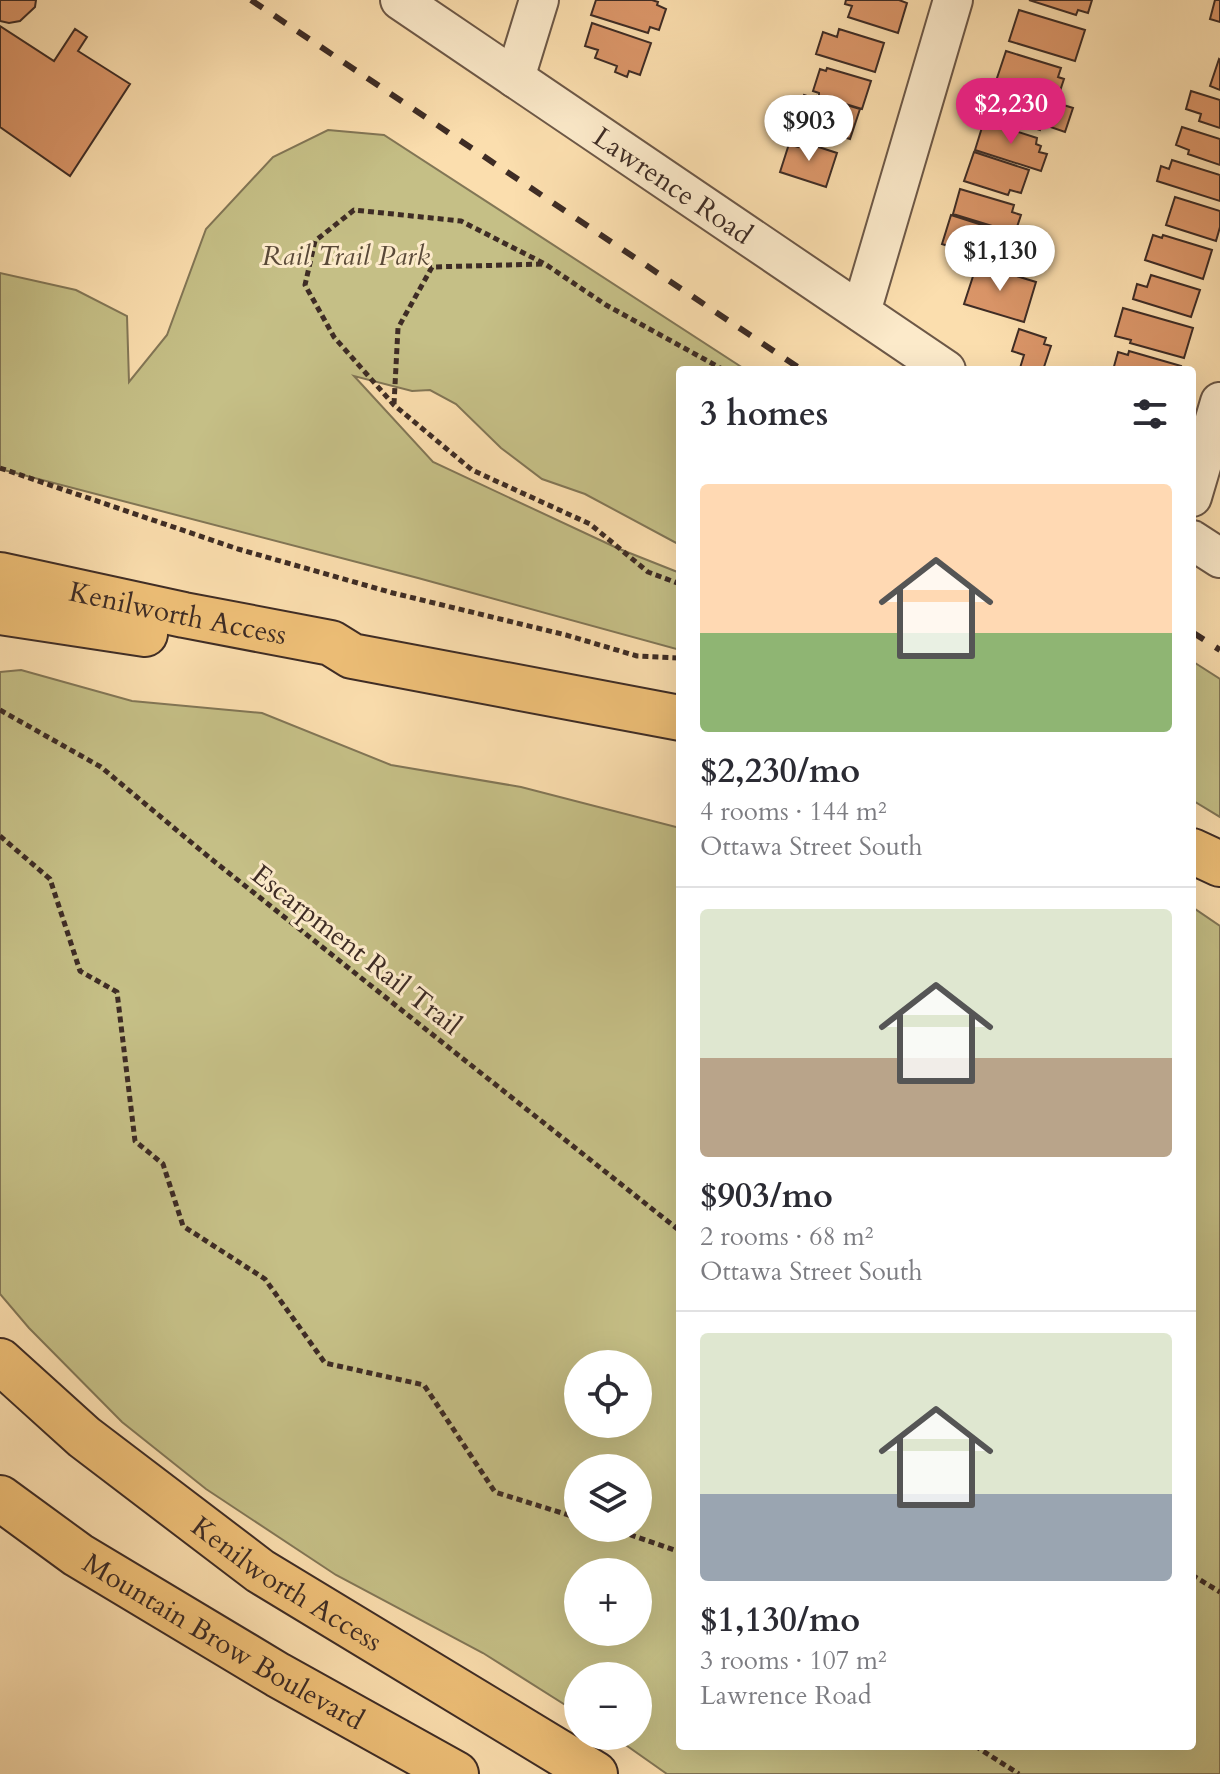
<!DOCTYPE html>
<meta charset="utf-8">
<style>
body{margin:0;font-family:Cardo,serif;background:#f7f7f7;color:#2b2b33;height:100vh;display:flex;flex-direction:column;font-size:30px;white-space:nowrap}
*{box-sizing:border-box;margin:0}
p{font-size:26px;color:#7c7c81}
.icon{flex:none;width:44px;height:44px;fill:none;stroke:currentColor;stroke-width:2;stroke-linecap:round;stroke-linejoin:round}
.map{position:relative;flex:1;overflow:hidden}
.sheet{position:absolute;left:676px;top:366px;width:520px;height:1384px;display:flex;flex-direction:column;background:#fff;border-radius:8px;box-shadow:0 8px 32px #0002}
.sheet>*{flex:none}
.controls{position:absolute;left:564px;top:1350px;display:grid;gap:16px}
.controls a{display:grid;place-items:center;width:88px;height:88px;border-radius:50%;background:#fff;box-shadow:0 8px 32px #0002;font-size:40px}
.price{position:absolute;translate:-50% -68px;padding:0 18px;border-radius:28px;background:#fff;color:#222;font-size:26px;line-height:52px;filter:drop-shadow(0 2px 4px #0008)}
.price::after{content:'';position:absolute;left:50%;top:48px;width:24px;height:18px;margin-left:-12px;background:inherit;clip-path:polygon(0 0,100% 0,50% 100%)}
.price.active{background:#db2777;color:#fff}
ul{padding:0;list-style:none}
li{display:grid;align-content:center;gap:16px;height:424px;padding:0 24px}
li+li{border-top:2px solid #e1e1e2}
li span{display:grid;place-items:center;height:248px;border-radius:8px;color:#555}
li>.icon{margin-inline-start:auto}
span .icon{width:144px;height:144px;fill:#fffc;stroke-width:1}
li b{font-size:34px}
h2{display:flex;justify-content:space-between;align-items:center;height:96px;padding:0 24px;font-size:34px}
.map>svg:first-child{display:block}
.green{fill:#c5bf86;stroke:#827656;stroke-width:2;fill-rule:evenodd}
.building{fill:#db9669;stroke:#3e2c25;stroke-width:2}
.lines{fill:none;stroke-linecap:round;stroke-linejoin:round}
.minor-casing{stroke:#6d5847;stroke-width:42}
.major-casing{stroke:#3e2c25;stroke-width:48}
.path{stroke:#3e2c25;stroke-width:5;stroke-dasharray:6 4;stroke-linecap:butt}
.minor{stroke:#fceaca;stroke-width:38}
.major{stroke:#eebf77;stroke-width:44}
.rail{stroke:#3e2c25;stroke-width:6;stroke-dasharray:14 14;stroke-linecap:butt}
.labels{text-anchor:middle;stroke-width:6;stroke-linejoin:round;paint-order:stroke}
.street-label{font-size:28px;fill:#3e2c25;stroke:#fceaca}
.park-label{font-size:28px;font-style:italic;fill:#594938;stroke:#fceaca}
</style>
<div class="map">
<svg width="1220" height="1774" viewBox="0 0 1220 1774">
<rect width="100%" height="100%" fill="#fbdeae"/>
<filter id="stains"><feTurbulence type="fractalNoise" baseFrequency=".0025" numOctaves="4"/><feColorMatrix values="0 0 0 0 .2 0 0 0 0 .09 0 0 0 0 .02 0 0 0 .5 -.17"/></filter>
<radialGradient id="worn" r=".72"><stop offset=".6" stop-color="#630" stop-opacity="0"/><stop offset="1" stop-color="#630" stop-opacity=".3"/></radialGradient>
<path class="green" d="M 328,130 L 384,135 L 746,370 L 680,370 L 680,545 L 585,494 L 542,479 L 501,448 L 456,404 L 430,390 L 412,391 L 354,376 L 433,462 L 617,548 L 680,573 L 680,650 L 418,578 L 0,469 L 0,273 L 76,290 L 127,316 L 129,382 L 167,335 L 206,229 L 273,157 Z
M 1192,661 L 1220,679 L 1220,817 L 1192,800 Z
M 21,670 L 132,701 L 262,713 L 391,765 L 521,787 L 680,828 L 680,1746 L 1192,1746 L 1192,907 L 1220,926 L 1220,1774 L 667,1774 L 613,1736 L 638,1736 L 638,1676 L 578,1676 L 578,1713 L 483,1653 L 336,1575 L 206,1489 L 122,1422 L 29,1328 L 0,1294 L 0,672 ZM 578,1364 L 638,1364 L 638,1424 L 578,1424 ZM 638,1468 L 638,1528 L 578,1528 L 578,1468 ZM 578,1572 L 638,1572 L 638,1632 L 578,1632 Z"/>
<path class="building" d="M 0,0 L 36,0 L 35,7 L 20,21 L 9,23 L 0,21 Z
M 596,0 L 652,0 L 658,2 L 657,5 L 666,9 L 659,30 L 650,27 L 648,33 L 591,15 Z
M 846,0 L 899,0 L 907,3 L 898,33 L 848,17 L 852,6 L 845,4 Z
M 1029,0 L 1092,0 L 1088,13 L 1078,10 L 1076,15 Z
M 1215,0 L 1220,0 L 1220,22 L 1210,19 Z
M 1019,10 L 1085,30 L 1075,61 L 1009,41 Z
M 592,23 L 651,43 L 640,75 L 629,71 L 627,77 L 615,72 L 617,66 L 595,58 L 598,50 L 585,46 Z
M 0,26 L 54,61 L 75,29 L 87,37 L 78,51 L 130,84 L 70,176 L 0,127 Z
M 839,29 L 884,43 L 875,72 L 816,54 L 823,32 L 837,37 Z
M 1006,51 L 1061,68 L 1058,77 L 1064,79 L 1060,91 L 1053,89 L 1050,99 L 996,81 Z
M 1219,59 L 1220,60 L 1220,90 L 1210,86 Z
M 827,68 L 871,81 L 862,109 L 819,96 L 819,93 L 813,91 L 820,69 L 826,71 Z
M 996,84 L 1073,108 L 1065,132 L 1042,124 L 1040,130 L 986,113 Z
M 1191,91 L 1220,100 L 1220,128 L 1199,121 L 1201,114 L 1186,109 Z
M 804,95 L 816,99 L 817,96 L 860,109 L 850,139 L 807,126 L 809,120 L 798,117 Z
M 984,121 L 1037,138 L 1036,144 L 1041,146 L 1039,152 L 1047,154 L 1041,171 L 975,150 Z
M 1182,127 L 1220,139 L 1220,165 L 1188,154 L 1189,150 L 1176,145 Z
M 800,141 L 837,153 L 826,187 L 780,172 L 789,144 L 798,147 Z
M 974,152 L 1029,170 L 1021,193 L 1010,190 L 1008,195 L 964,181 Z
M 1172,160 L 1220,175 L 1220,201 L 1157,181 L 1161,166 L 1169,169 Z
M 960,189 L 1014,205 L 1012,212 L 1021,215 L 1015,233 L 953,214 Z
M 1175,197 L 1220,211 L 1220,227 L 1216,241 L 1166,225 Z
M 951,215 L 1001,231 L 999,237 L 1023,245 L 1016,264 L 994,257 L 992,260 L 942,244 Z
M 1153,235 L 1162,238 L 1163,235 L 1212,250 L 1203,279 L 1145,260 Z
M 977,264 L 1036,282 L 1024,322 L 964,304 Z
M 1151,275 L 1200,290 L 1191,317 L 1133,299 L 1137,284 L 1147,287 Z
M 1123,308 L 1193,328 L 1184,358 L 1130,343 L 1131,340 L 1115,336 Z
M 1019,329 L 1046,338 L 1044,344 L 1051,346 L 1043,370 L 1020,368 L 1024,355 L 1012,351 Z
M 1129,351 L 1181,366 L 1180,370 L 1113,370 L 1118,352 L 1128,355 Z"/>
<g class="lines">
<g class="minor-casing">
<g id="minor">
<path id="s1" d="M 400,0 L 946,370"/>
<path d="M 515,78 L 539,0"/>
<path d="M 861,312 L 953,0"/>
<path d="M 1192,497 L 1220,402"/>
<path d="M 1192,540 L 1220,558"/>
</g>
</g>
<g class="major-casing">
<g id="major">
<path id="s2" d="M 0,575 L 184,615 L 331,643 L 352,656 L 680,718"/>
<path d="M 0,612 L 145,634"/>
<path d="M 1192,851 L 1220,864"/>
<path id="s3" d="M 0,1361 L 84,1437 L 260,1571 L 595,1774"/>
<path id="s4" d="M 0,1498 L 78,1555 L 278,1675 L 456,1774"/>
</g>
</g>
<path class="path" d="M 394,404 L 398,328 L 432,267 L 544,264
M 0,468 L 238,549 L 393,593 L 566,635 L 637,656 L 680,658
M 680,584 L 648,572 L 590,524 L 472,470 L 394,405 L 334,337 L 305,285 L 315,241 L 354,210 L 461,221 L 545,264 L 606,305 L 724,370
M 0,710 L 101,767 L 210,858 L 680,1231
M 0,836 L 50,879 L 80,971 L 117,992 L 135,1141 L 163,1164 L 183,1226 L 265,1279 L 325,1363 L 424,1385 L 495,1492 L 578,1518
M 611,1528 L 680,1552
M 1192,1575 L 1220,1592
M 975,1746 L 1019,1774"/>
<use href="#minor" class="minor"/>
<use href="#major" class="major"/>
<path class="rail" d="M 251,0 L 802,370
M 1192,632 L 1220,650"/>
</g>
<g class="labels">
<g class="street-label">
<text dy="10" stroke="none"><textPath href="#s1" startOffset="330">Lawrence Road</textPath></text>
<text dy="10" stroke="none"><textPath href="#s2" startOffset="182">Kenilworth Access</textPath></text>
<text transform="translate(357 949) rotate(38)" y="10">Escarpment Rail Trail</text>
<text dy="10" stroke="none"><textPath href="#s3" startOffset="364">Kenilworth Access</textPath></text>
<text dy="10" stroke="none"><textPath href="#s4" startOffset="266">Mountain Brow Boulevard</textPath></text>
</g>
<g class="park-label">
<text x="346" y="265">Rail Trail Park</text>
</g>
</g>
<rect width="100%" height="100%" filter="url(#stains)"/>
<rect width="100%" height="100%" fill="url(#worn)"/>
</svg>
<div class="controls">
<a><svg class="icon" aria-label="locate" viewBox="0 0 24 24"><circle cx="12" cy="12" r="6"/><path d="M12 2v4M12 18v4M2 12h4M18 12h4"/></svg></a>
<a><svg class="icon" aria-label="layers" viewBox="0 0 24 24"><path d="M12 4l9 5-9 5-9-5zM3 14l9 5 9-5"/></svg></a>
<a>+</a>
<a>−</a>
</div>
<b class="price active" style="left:1011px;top:146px">$2,230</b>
<b class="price" style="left:809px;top:163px">$903</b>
<b class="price" style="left:1000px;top:293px">$1,130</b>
<section class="sheet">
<h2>3 homes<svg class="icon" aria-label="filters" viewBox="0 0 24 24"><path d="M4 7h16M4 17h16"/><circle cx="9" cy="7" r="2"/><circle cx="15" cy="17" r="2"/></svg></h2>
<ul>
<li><span style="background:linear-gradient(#ffd9b3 60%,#8fb573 0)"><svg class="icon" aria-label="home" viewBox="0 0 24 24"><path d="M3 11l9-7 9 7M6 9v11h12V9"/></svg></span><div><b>$2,230/mo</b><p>4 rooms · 144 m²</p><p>Ottawa Street South</p></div></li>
<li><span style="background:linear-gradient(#dfe7d0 60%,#b9a48a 0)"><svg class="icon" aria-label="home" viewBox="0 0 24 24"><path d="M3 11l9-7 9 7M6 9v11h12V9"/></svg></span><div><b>$903/mo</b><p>2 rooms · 68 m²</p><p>Ottawa Street South</p></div></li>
<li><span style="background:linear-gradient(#dfe7d0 65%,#9aa5b1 0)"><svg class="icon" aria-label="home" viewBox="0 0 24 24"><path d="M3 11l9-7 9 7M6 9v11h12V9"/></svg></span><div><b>$1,130/mo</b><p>3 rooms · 107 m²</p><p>Lawrence Road</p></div></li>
</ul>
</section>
</div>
